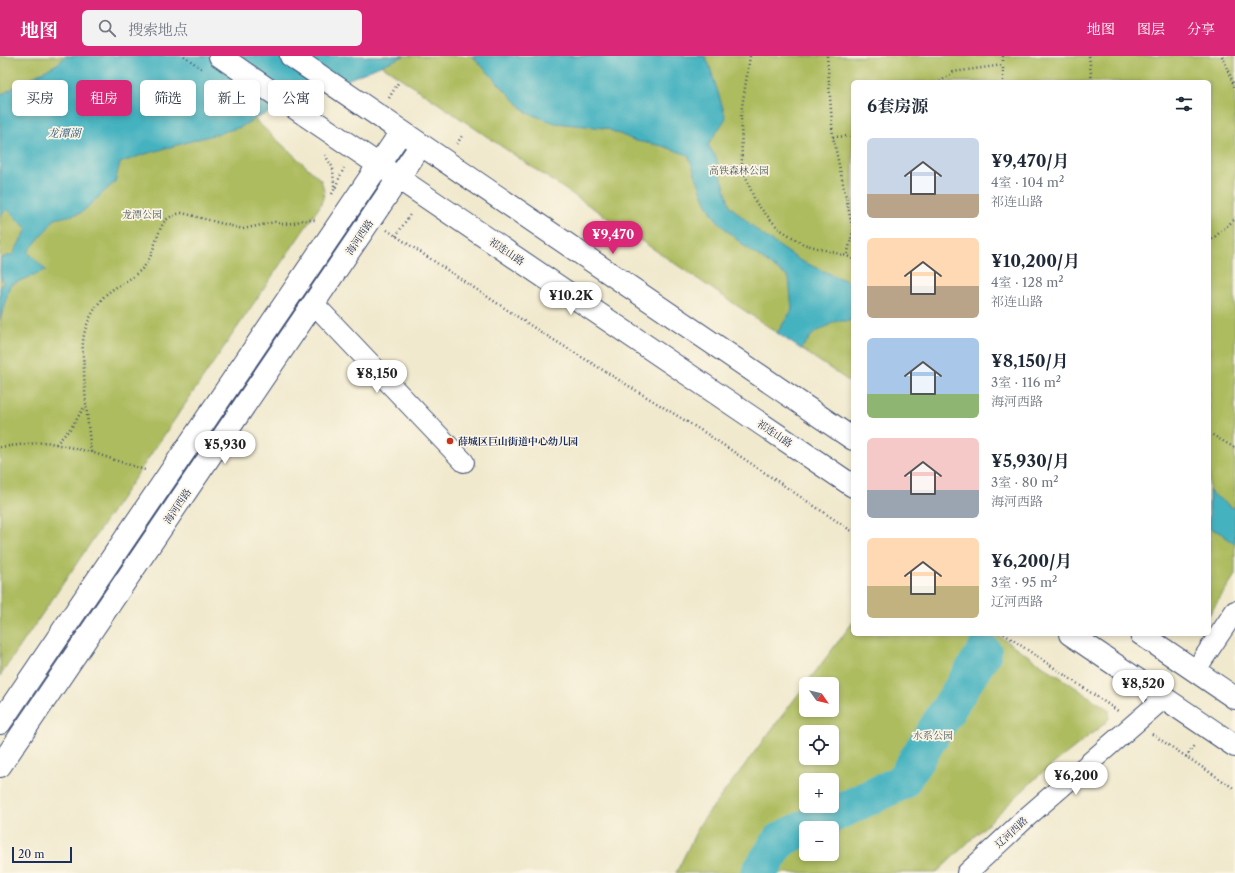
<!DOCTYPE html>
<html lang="zh">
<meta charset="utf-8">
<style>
body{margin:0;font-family:"Libre Caslon Text","Noto Serif SC",serif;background:#f2f2f3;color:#1f2937;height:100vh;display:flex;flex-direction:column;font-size:15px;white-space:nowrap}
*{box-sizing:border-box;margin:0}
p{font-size:13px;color:#747a83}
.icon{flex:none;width:22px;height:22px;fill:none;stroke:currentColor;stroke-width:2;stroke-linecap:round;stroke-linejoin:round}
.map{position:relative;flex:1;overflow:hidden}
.panel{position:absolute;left:851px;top:24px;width:360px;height:556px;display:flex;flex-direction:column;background:#fff;border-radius:6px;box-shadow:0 2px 6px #0003}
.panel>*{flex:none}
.hud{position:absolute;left:12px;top:24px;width:380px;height:36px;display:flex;gap:8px}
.needle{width:26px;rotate:124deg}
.fabs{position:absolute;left:799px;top:621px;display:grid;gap:8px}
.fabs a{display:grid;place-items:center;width:40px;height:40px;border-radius:6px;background:#fff;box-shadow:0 2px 6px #0003;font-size:20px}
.scale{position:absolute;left:12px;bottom:10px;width:60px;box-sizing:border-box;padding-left:4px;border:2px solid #1b2f5e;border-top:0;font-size:11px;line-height:14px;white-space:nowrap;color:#1b2f5e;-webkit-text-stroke:3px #fcf5e5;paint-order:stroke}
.price{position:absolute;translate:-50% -34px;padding:0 9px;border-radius:14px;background:#fff;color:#222;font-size:13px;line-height:26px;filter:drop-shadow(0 1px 2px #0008)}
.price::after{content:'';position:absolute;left:50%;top:24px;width:12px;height:9px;margin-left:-6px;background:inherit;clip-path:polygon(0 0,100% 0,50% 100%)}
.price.active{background:#db2777;color:#fff}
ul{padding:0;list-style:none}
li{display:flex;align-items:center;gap:12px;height:100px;padding:0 16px}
li span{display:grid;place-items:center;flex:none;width:112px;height:80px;border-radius:6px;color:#555}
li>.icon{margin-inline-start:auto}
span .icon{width:48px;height:48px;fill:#fffc;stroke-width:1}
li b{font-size:17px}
h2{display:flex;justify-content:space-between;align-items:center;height:48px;padding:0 16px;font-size:17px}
.tag{padding:0 14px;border-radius:6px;background:#fff;box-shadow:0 2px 6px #0003;font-size:14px;line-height:36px}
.tag.active{background:#db2777;color:#fff}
header{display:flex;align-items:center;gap:24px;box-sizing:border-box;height:56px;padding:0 20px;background:#db2777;color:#fff}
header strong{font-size:19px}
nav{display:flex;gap:22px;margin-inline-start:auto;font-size:14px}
.search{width:280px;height:36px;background:#f2f2f3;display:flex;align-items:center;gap:10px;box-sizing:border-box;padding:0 14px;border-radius:6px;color:#747a83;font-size:15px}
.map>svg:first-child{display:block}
.green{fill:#adbc5f;stroke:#64765e;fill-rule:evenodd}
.water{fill:#45b2c0;stroke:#30708f}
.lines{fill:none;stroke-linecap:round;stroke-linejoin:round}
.river{stroke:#45b2c0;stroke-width:36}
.street-casing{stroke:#3b4b6f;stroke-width:22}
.secondary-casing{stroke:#3b4b6f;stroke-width:24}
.path{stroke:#3b4b6f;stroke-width:2.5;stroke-dasharray:1 3;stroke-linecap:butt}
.street{stroke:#fff;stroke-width:20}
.secondary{stroke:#fff;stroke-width:22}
.poi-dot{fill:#c8321e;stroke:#fcf5e5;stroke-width:1.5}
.labels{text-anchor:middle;stroke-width:3.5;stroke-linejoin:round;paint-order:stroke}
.park-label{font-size:10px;fill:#47595e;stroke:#fcf5e5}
.street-label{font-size:10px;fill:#1b2f5e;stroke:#fcf5e5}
.poi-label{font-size:10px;font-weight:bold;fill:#1b2f5e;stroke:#fcf5e5;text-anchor:start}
.water-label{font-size:11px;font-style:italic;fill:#28567b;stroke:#fcf5e5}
</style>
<header>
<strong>地图</strong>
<div class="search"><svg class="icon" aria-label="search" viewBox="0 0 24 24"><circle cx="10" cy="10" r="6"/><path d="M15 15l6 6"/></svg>搜索地点</div>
<nav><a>地图</a><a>图层</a><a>分享</a></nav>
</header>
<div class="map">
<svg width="1235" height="817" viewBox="0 0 1235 817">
<rect width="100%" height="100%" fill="#fcf5e5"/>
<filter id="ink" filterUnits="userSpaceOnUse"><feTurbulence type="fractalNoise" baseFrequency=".025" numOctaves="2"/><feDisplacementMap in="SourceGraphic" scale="8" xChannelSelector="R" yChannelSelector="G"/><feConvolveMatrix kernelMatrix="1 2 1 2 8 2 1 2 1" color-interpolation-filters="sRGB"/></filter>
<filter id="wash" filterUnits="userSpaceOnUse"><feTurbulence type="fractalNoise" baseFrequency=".012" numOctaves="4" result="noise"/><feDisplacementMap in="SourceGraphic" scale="16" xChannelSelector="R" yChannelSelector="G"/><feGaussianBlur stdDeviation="0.9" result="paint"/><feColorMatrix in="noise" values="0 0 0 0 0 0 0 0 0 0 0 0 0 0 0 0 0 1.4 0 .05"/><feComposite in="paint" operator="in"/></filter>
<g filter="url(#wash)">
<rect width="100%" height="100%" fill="#f0e9cd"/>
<path class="green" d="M 0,0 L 164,0 L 254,63 L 321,124 C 325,135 325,139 320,150 L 0,620 Z
M 368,0 L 1235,0 L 1235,519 L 1209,559 L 1209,26 L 853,26 L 853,328 Z
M 853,566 L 853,578 L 996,578 L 1109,654 L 1109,662 L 1104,668 L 1038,720 L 936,817 L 676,817 L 700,768 ZM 806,628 L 832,628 L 832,654 L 806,654 ZM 806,676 L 832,676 L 832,702 L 806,702 ZM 806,724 L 832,724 L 832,750 L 806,750 ZM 806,772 L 832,772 L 832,798 L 806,798 Z"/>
<path class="water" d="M 66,0 L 404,0 L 254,63 L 241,71 L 142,99 L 120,107 L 115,126 L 81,157 L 55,163 L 28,196 L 46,214 L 10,229 L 0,264 L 0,232 L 3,227 L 0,218 L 1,202 L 13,198 L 27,173 L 7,153 L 0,160 L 0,39 L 57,8 Z
M 472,0 L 704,0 L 709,8 L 726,62 L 708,89 L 716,101 L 730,150 L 761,178 L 801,205 L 849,226 L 853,230 L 853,265 L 836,265 L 813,278 L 801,293 L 777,277 L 792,254 L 789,222 C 765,204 737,188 717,164 C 704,149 696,118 688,99 L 663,90 L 636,85 L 605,72 L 555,67 L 527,57 Z
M 1209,434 L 1212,438 L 1235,453 L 1235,488 L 1219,476 L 1209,472 Z"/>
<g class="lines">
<path class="river" d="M 759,817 L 780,784 L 902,726 L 984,596"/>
</g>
</g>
<g filter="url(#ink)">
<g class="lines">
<g class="street-casing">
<path id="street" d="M 314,248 L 464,406
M 1195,615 L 1235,555
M 967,817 L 1027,761 L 1164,642"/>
</g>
<g class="secondary-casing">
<path id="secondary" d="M 220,0 L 308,61 L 853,430
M 291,0 L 853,383
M 1070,578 L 1235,690
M 1141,578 L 1235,642
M 0,667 L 401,76
M 0,710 L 421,89"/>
</g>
<path class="path" d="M 184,0 L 202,13
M 750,0 L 741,57 L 742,111 L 756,147 L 778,172 L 803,188 L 847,200 L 853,203
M 827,0 L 833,81 L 853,174 L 847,200
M 1003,0 L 1003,26
M 1089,0 L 1092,26
M 1222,0 L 1235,32
M 940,26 L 953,16 L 1003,9
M 389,42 L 398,27
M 833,81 L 853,80
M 457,88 L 463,78
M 325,99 L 333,112 L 334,131 L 337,133
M 332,138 L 344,112
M 387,174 L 536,273 L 707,378 L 853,476
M 396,180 L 411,157
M 1209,186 L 1235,163
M 1209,377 L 1235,392
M 56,388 L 71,372 L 85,350
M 0,391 L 46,386 L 91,396 L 145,414
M 91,396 C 88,369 85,343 84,316 C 84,307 82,296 83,286 C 84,271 92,256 101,244 C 113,229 135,224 146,208 C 154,198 158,171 166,164 C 171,160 176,158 182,157 L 243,173 L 275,166 L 282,168 L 294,167 L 303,164 L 315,164
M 1004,578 L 1118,655
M 1152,678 L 1235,733
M 1186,701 L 1195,688"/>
<use href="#street" class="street"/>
<use href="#secondary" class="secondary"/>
</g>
</g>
<circle class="poi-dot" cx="450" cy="385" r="4"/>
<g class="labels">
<g class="park-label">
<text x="739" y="118">高铁森林公园</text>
<text x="142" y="162">龙潭公园</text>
<text x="933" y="683">水系公园</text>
</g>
<g class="street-label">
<text transform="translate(359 181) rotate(-56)" y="4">海河西路</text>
<text transform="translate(507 195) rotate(34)" y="4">祁连山路</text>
<text transform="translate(775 377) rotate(34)" y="4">祁连山路</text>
<text transform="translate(177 450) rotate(-56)" y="4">海河西路</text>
<text transform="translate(1011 776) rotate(-43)" y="4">辽河西路</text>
</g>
<g class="poi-label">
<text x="458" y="389">薛城区巨山街道中心幼儿园</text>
</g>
<g class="water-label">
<text x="64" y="81">龙潭湖</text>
</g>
</g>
</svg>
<div class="fabs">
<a><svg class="needle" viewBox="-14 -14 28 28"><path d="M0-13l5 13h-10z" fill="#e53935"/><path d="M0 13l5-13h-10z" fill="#747a83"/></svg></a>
<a><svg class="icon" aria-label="locate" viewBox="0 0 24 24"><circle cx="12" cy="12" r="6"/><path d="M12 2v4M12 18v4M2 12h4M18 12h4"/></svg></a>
<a>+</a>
<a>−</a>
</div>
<div class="scale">20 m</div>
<b class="price active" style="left:613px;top:199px">¥9,470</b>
<b class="price" style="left:571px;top:260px">¥10.2K</b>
<b class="price" style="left:377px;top:338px">¥8,150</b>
<b class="price" style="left:225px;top:409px">¥5,930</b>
<b class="price" style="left:1143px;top:648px">¥8,520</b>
<b class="price" style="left:1076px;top:740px">¥6,200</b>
<div class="hud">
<a class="tag">买房</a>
<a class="tag active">租房</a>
<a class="tag">筛选</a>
<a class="tag">新上</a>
<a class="tag">公寓</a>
</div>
<section class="panel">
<h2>6套房源<svg class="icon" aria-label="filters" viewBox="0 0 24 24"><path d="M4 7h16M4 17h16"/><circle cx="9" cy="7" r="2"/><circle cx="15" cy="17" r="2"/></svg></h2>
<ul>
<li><span style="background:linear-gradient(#c9d6e8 70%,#b9a48a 0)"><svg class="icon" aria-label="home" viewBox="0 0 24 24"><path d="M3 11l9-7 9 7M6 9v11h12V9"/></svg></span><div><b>¥9,470/月</b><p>4室 · 104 m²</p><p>祁连山路</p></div></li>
<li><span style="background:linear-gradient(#ffd9b3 60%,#b9a48a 0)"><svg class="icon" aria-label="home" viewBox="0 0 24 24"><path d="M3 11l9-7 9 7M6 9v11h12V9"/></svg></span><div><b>¥10,200/月</b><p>4室 · 128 m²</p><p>祁连山路</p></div></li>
<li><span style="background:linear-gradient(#a9c7e8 70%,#8fb573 0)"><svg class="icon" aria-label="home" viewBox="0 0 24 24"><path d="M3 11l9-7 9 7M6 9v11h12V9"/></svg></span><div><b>¥8,150/月</b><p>3室 · 116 m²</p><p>海河西路</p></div></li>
<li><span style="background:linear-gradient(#f6c9c9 65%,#9aa5b1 0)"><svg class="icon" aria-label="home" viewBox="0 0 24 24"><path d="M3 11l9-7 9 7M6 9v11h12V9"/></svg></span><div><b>¥5,930/月</b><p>3室 · 80 m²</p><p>海河西路</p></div></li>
<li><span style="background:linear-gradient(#ffd9b3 60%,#c2b280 0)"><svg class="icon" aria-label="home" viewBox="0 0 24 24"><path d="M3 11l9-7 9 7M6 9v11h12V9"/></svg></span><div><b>¥6,200/月</b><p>3室 · 95 m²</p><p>辽河西路</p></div></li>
</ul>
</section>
</div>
